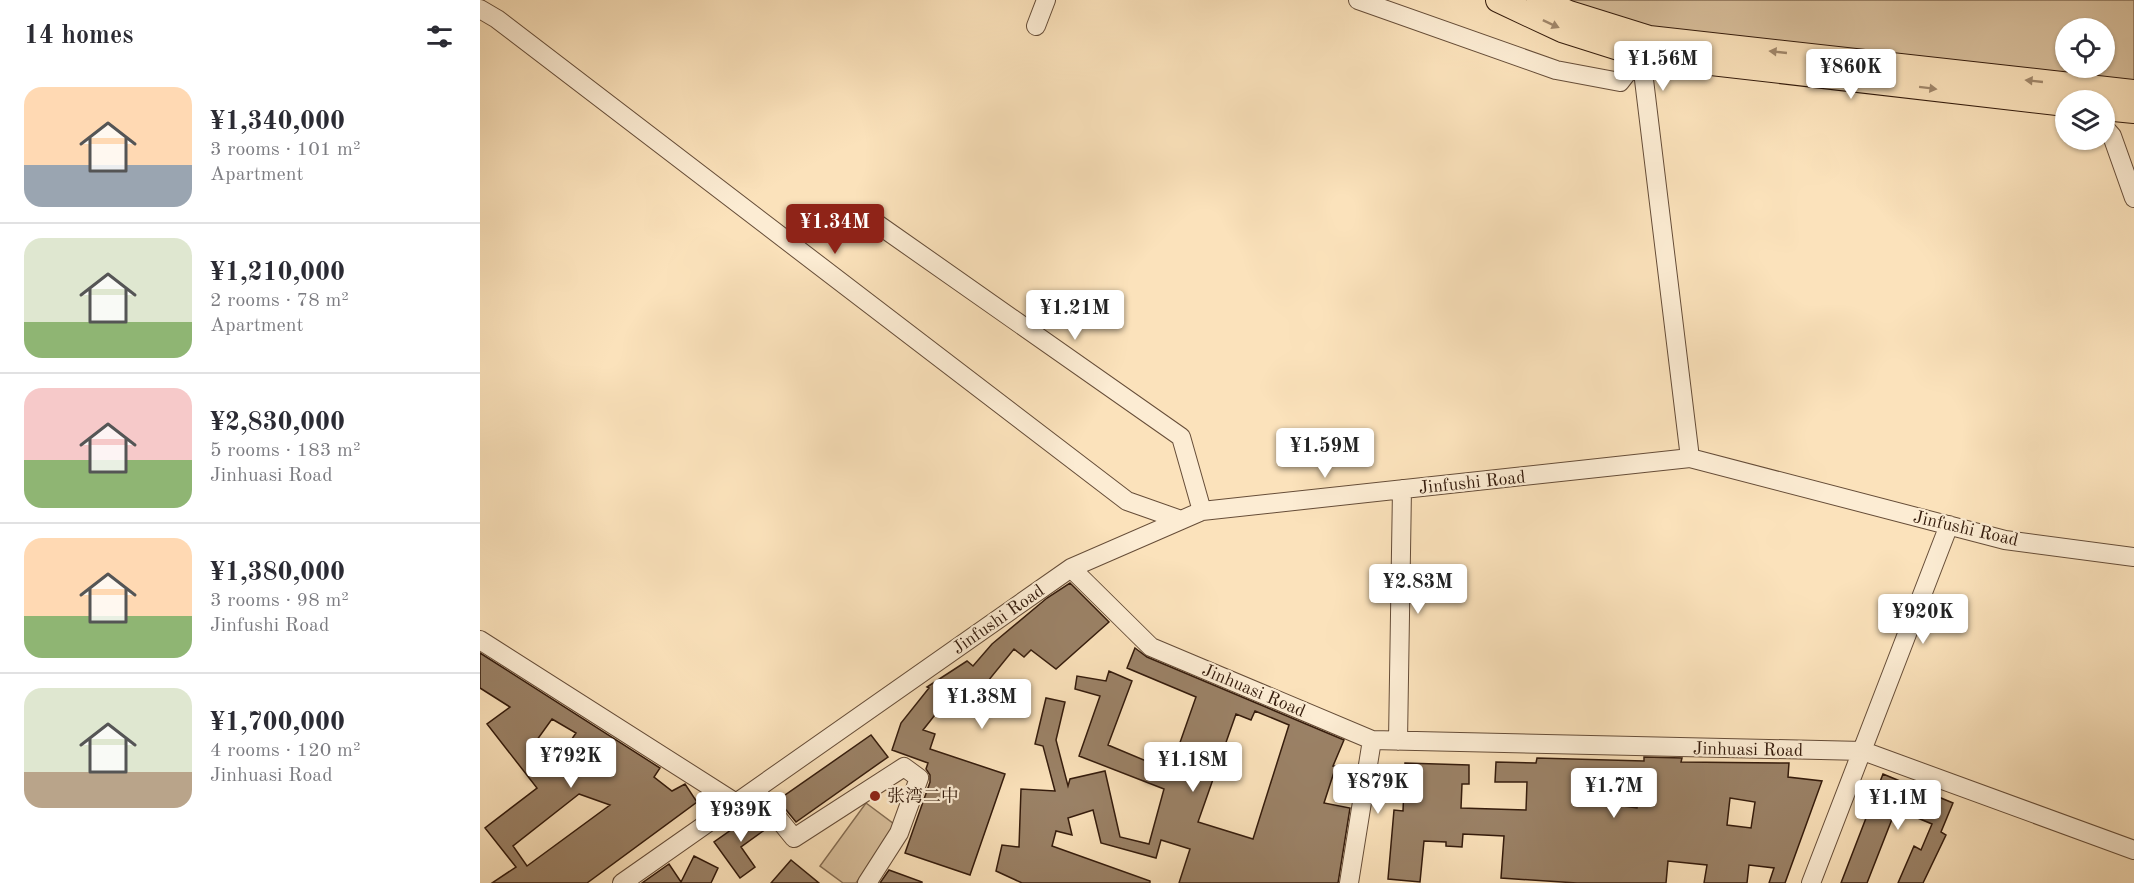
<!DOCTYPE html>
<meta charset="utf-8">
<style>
body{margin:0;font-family:"Old Standard TT","Noto Serif SC",serif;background:#f2f2f3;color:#2b2b33;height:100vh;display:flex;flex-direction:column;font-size:22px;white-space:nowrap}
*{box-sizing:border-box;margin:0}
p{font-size:20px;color:#7c7c81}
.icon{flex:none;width:33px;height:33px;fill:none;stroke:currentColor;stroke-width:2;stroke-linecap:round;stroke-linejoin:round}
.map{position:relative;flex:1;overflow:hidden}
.drawer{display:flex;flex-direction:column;background:#fff;width:480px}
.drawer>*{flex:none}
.fabs{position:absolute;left:1575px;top:18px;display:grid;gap:12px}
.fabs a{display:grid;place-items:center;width:60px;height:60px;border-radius:50%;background:#fff;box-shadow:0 2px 4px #0004;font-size:30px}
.price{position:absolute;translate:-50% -51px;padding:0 14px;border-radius:6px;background:#fff;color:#222;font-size:20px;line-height:39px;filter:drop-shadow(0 2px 3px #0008)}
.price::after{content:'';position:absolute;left:50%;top:36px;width:18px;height:14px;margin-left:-9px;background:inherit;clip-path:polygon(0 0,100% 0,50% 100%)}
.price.active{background:#8f2418;color:#fff}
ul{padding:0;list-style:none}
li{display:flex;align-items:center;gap:18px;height:150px;padding:0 24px}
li+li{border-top:2px solid #e1e1e2}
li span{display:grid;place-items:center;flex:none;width:168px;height:120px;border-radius:18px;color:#555}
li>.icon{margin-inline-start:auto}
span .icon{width:72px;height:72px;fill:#fffc;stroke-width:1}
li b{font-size:26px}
h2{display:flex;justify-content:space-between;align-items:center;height:72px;padding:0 24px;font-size:26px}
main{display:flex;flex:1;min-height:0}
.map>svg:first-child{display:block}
.green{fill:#d9c09d;stroke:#866e54;stroke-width:1.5;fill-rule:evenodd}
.building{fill:#9b8267;stroke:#341b0c;stroke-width:1.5;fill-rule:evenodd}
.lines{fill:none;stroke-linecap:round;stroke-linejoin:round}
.minor-casing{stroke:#664d38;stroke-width:20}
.major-casing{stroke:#341b0c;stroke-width:26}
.minor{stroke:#fcecd3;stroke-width:18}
.major{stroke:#fbe2bb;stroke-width:24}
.oneway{fill:#a1886c}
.poi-dot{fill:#8f2418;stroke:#fcecd3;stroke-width:2}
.labels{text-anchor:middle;stroke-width:4.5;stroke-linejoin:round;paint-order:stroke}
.street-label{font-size:18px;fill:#341b0c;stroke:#fcecd3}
.poi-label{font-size:18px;fill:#341b0c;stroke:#fcecd3;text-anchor:start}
</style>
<main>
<section class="drawer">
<h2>14 homes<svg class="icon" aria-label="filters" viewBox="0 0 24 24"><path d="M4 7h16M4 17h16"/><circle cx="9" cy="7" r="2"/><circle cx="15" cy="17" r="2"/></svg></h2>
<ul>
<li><span style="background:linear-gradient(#ffd9b3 65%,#9aa5b1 0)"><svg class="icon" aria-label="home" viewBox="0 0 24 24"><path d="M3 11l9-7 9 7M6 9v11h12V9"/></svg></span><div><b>¥1,340,000</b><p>3 rooms · 101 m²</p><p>Apartment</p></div></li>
<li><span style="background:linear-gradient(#dfe7d0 70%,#8fb573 0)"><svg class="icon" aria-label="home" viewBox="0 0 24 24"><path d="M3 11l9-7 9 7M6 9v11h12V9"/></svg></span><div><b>¥1,210,000</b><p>2 rooms · 78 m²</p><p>Apartment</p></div></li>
<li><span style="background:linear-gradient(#f6c9c9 60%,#8fb573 0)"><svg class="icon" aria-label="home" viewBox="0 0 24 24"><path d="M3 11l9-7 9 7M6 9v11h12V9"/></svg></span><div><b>¥2,830,000</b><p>5 rooms · 183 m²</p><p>Jinhuasi Road</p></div></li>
<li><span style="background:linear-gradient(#ffd9b3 65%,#8fb573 0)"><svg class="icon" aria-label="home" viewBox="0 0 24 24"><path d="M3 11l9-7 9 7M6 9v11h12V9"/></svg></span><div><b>¥1,380,000</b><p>3 rooms · 98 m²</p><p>Jinfushi Road</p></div></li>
<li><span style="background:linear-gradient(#dfe7d0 70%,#b9a48a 0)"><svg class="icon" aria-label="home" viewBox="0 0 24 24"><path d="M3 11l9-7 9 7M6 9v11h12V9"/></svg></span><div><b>¥1,700,000</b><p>4 rooms · 120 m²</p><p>Jinhuasi Road</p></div></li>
</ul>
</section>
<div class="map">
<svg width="1654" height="883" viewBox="0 0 1654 883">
<rect width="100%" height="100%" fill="#fbe2bb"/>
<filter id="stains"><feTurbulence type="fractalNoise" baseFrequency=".00333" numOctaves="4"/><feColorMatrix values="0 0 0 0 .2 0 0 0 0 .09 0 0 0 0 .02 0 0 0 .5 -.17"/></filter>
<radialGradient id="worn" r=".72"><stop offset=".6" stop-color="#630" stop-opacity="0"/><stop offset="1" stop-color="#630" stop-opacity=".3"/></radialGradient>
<path class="green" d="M 1018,0 L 1654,0 L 1654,111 L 1624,100 L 1586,100 ZM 1586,28 L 1624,28 L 1624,68 L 1586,68 Z
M 386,803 L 418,827 L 376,883 L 363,883 L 340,866 Z"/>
<path class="building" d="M 590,583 L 629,622 L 576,669 L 551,650 L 544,657 L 534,649 L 482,713 L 466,701 L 443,730 L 455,734 L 450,749 L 525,774 L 490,875 L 425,853 L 450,782 L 450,775 L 446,769 L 448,763 L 412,750 L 421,723 L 449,688 L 447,687 L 487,661 L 493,666 L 512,644 L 567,598 Z
M 655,648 L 667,657 L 864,740 L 853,766 L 856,766 L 844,803 L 870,808 L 858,883 L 699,883 L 710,849 L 681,840 L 676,858 L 621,843 L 613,810 L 588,818 L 592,835 L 576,831 L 572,846 L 670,881 L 670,883 L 542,883 L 516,871 L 522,845 L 539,847 L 541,789 L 575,791 L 563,746 L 555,744 L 566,698 L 585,702 L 576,740 L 588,786 L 590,779 L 625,771 L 640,837 L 669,844 L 684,789 L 599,756 L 620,696 L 595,689 L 597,676 L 626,681 L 629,671 L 652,681 L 628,745 L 690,771 L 716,697 L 647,668 ZM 775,711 L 809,725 L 773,839 L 718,822 L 756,714 L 771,720 Z
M 0,653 L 180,768 L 174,777 L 192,791 L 205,784 L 217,802 L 107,883 L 12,883 L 36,867 L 5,828 L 57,788 L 7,724 L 30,707 L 0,688 ZM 72,719 L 96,733 L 72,768 L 54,744 ZM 99,794 L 130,805 L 47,866 L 33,846 Z
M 391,735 L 408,757 L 316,822 L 298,800 Z
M 1164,757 L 1202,758 L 1201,762 L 1309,763 L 1308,777 L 1342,781 L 1305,883 L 1289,883 L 1294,868 L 1269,865 L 1267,883 L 1224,883 L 1227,865 L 1188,861 L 1186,883 L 1097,883 L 1021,878 L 1024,836 L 983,834 L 982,847 L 966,846 L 966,842 L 944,841 L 940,882 L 908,879 L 914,810 L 923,811 L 925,763 L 989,765 L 989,784 L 982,784 L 981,808 L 1046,810 L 1047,782 L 1015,782 L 1016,762 L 1056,763 L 1057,758 L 1164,761 ZM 1137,782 L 1162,783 L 1157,808 L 1136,805 ZM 1250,798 L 1275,802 L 1271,828 L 1247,825 Z
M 1403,774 L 1473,803 L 1461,832 L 1466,835 L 1443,883 L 1418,883 L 1434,846 L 1441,850 L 1452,824 L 1416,809 L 1387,883 L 1361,883 Z
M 278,811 L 290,826 L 261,847 L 275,867 L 260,878 L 234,842 Z
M 214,856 L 238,868 L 231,883 L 162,883 L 189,864 L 201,882 Z
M 311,860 L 339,883 L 291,883 Z
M 409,870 L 442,882 L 442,883 L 400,883 Z"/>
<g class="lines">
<g class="minor-casing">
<path id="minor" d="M 878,0 L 1076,70 L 1140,82 L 1161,55 L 1210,458
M 0,9 L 17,19 L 647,501 L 701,520
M 556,26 L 566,0
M 1624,127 L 1632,136 L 1654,198
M 396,223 L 701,437 L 722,511
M 591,568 L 671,647 L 892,740 L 1383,751 L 1654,850
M 0,640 L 256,803
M 918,741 L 922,489
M 275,790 L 314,838 L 424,767 L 439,778 L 419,833 L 387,883
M 142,883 L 591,568 L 722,511 L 1210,458 L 1525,540 L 1654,557
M 869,883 L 892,740
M 1331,883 L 1469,525"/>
</g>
<g class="major-casing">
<path id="major" d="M 1018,0 L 1082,30 L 1161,55 L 1586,104
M 1059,0 L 1089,13 L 1169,38 L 1654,92
M 1624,108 L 1654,111"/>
</g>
<use href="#minor" class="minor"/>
<use href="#major" class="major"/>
</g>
<defs><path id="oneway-solid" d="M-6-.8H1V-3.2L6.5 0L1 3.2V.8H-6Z" transform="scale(1.5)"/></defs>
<g class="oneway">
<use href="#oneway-solid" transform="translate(1071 24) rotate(25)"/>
<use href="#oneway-solid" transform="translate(1298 52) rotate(-174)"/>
<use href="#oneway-solid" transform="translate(1554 81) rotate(-174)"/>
<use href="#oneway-solid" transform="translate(1448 88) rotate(7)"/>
</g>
<circle class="poi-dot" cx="395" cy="796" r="6"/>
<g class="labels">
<g class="street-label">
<text transform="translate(992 482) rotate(-6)" y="6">Jinfushi Road</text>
<text transform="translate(1486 528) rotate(13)" y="6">Jinfushi Road</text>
<text transform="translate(518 619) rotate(-35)" y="6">Jinfushi Road</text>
<text transform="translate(774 690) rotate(23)" y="6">Jinhuasi Road</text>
<text transform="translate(1268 749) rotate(1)" y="6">Jinhuasi Road</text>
</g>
<g class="poi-label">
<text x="407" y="802">张湾二中</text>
</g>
</g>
<rect width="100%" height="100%" filter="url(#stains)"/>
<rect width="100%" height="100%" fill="url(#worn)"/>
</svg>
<div class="fabs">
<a><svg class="icon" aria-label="locate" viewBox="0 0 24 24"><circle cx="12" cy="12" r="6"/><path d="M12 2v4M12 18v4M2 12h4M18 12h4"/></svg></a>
<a><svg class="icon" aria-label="layers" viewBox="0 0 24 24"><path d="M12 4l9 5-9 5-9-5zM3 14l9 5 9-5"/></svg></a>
</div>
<b class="price" style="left:1183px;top:92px">¥1.56M</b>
<b class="price" style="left:1371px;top:100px">¥860K</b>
<b class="price active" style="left:355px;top:255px">¥1.34M</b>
<b class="price" style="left:595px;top:341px">¥1.21M</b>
<b class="price" style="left:845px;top:479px">¥1.59M</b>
<b class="price" style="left:938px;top:615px">¥2.83M</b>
<b class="price" style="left:1443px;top:645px">¥920K</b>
<b class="price" style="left:502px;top:730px">¥1.38M</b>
<b class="price" style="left:91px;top:789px">¥792K</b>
<b class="price" style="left:713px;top:793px">¥1.18M</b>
<b class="price" style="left:898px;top:815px">¥879K</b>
<b class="price" style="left:1134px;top:819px">¥1.7M</b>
<b class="price" style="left:1418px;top:831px">¥1.1M</b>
<b class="price" style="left:261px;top:843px">¥939K</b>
</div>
</main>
